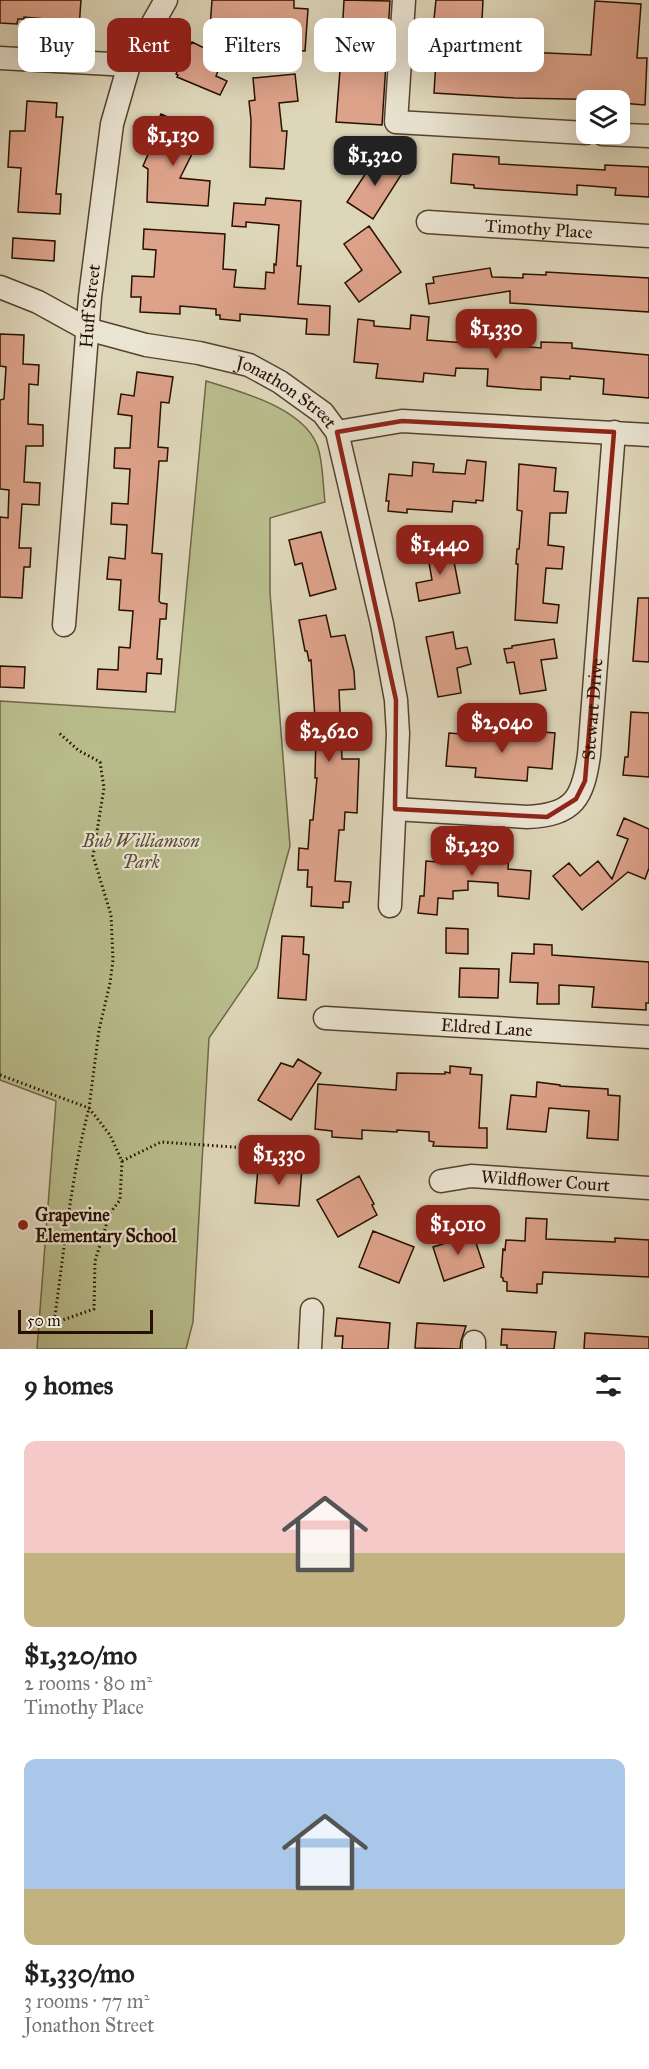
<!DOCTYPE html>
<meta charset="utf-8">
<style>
body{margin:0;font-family:"IM FELL Great Primer",serif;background:#f2f2f2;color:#222;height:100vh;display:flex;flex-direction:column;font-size:22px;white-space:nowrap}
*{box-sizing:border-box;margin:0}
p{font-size:20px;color:#767676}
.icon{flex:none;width:33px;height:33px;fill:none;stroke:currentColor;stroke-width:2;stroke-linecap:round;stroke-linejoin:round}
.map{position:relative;height:1349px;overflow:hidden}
.sheet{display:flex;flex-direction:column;background:#fff;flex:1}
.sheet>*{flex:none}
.guide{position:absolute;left:18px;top:18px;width:614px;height:54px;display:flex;gap:12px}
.tools{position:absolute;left:576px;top:90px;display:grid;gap:12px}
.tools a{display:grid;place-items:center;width:54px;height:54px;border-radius:12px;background:#fff;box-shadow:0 6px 24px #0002;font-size:30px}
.scale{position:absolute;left:18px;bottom:15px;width:135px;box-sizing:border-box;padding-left:6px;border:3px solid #281000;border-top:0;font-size:16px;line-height:21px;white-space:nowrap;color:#281000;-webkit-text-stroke:4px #eae4d2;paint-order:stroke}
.price{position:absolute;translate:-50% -51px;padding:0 14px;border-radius:12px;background:#8f2418;color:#fff;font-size:20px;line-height:39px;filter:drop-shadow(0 2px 3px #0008)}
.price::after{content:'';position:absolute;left:50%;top:36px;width:18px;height:14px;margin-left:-9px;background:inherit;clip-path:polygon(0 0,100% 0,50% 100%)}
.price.active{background:#222;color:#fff}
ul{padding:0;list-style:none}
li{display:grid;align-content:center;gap:12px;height:318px;padding:0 24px}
li span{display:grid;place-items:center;height:186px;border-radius:12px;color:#555}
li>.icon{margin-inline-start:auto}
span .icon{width:108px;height:108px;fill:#fffc;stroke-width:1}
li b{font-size:26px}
h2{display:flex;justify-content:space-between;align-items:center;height:72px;padding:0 24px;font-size:26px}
.pill{padding:0 21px;border-radius:12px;background:#fff;box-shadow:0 6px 24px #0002;font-size:21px;line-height:54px}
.pill.active{background:#8f2418;color:#fff}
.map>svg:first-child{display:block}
.green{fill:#b8bc8b;stroke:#706646;stroke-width:1.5}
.building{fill:#dda28a;stroke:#281000;stroke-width:1.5}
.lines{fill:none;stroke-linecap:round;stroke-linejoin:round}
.minor-casing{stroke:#56422e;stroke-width:25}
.path{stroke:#281000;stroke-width:3;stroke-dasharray:1.5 3;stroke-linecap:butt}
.minor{stroke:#eae4d2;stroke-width:22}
.marked{fill:none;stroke:#8f2418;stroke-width:4.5;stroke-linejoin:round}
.poi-dot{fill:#8f2418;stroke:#eae4d2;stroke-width:2}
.labels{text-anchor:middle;stroke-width:4.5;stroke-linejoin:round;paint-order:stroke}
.street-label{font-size:18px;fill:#281000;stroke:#eae4d2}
.park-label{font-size:18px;font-style:italic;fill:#5a4c31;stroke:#eae4d2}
.poi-label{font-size:18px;font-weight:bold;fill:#281000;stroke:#eae4d2;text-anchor:start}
</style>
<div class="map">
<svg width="649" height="1349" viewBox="0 0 649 1349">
<rect width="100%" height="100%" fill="#ded6b9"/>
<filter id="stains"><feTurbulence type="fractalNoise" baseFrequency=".00333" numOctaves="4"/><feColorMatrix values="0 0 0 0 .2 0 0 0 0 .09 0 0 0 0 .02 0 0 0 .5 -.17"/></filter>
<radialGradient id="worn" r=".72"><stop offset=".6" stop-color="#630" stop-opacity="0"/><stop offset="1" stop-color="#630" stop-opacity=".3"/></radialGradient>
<path class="green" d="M 206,381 C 242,392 309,409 319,451 C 323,467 323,485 325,502 L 270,518 L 270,592 L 290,846 L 257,968 L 209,1038 L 193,1322 L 186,1349 L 37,1349 L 56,1101 L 0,1080 L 0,701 L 175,712 Z"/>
<path class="building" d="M 0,0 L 81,0 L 79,28 L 57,27 L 57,20 L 24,17 L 24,19 L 18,19 L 17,24 L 0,23 Z
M 212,0 L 294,0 L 294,8 L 308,9 L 305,51 L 267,49 L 269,32 L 210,28 Z
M 344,0 L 390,1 L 382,125 L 336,122 L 340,70 L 365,67 L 365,56 L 341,54 Z
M 436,0 L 483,0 L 482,20 L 486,25 L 482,29 L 480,50 L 591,55 L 595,1 L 641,4 L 637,58 L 647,58 L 645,105 L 620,103 L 620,100 L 515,98 L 434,93 L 438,28 L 436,28 L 437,20 L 434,19 Z
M 192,42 L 208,50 L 209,45 L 225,53 L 216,76 L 227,81 L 220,95 L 177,77 L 178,75 L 176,74 Z
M 295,74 L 298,101 L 279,103 L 282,131 L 287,131 L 284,169 L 250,167 L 251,120 L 249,101 L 255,100 L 253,78 Z
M 27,101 L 57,103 L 56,117 L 63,117 L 56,194 L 61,194 L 60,214 L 18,212 L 21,168 L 8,167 L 10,131 L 25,131 Z
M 161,114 L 194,129 L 186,146 L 194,150 L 180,178 L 210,181 L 208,206 L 147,202 L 148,169 L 143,166 L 150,150 L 147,149 L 152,139 L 150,138 Z
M 453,154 L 499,157 L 499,164 L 605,170 L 605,165 L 649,167 L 649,197 L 615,195 L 616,188 L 577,185 L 577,195 L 474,188 L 474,185 L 451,183 Z
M 377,156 L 403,172 L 373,219 L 347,202 Z
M 266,198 L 301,201 L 297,266 L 301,266 L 298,304 L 330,306 L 329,335 L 306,334 L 307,319 L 240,314 L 240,321 L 220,319 L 220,315 L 216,315 L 216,309 L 180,306 L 180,314 L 140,312 L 141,297 L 131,297 L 132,276 L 154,277 L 156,250 L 143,249 L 144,229 L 225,234 L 223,269 L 236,270 L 234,287 L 265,289 L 266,272 L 274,273 L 274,264 L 276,265 L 279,225 L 246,222 L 246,227 L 232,226 L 234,203 L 265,205 Z
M 369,226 L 401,272 L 359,302 L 345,283 L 362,270 L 344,244 Z
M 13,238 L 55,241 L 54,261 L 12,258 Z
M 490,268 L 492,277 L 523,278 L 523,274 L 546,275 L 546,272 L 649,278 L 649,312 L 510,303 L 510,291 L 429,304 L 426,284 L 434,283 L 433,277 Z
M 411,315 L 429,317 L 427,340 L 466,343 L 467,340 L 509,343 L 509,345 L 541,348 L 541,342 L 572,343 L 572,348 L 649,355 L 649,398 L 603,394 L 604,379 L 570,376 L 570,379 L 541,377 L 541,390 L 522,389 L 487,386 L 488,369 L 456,368 L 455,376 L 424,373 L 423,382 L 376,378 L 378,364 L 354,362 L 358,319 L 374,321 L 374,326 L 410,329 Z
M 0,334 L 24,335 L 23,364 L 39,365 L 38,385 L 29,384 L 28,424 L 43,425 L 43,446 L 26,446 L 24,482 L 40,483 L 39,505 L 22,504 L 19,548 L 31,548 L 30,567 L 24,567 L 22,598 L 0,597 L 0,517 L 8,518 L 9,490 L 0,489 L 0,400 L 4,399 L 6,367 L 0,366 Z
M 137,372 L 173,377 L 169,403 L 161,402 L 158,447 L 168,448 L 167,461 L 159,461 L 152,553 L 162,554 L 159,601 L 161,603 L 167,604 L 166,619 L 160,619 L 157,659 L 162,659 L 161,674 L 147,673 L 146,692 L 97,689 L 98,669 L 118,670 L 119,647 L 130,648 L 133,611 L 119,610 L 121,580 L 107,579 L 109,557 L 125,559 L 127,525 L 111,524 L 112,503 L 128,504 L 130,469 L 114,468 L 115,448 L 130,448 L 132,416 L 118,414 L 121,394 L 134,396 Z
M 467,460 L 486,462 L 483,501 L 476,500 L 476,503 L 453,501 L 452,512 L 407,509 L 407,513 L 388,511 L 389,501 L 386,501 L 389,474 L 412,476 L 413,462 L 434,464 L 433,472 L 465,474 Z
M 519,464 L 556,468 L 554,491 L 568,492 L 566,513 L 550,513 L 548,545 L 564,547 L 562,569 L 546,568 L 543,603 L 559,605 L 557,623 L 515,620 L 518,564 L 516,564 L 517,549 L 519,549 L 522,511 L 517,510 Z
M 321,532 L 336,589 L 310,596 L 302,563 L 295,565 L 289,540 Z
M 451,546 L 460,593 L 419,601 L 416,583 L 432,580 L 427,551 Z
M 638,598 L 649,598 L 649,662 L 633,661 Z
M 326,615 L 331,637 L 345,635 L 354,671 L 355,689 L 339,690 L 342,759 L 359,759 L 357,813 L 345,812 L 344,830 L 339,830 L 335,881 L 351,882 L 349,902 L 343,902 L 343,908 L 311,906 L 312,887 L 307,887 L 308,870 L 298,870 L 299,848 L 308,849 L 310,820 L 313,820 L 317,778 L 315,778 L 316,733 L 311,660 L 309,661 L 307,651 L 305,651 L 299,620 Z
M 453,632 L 456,649 L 467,647 L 471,664 L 457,668 L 461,693 L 438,697 L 426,637 Z
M 554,639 L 557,658 L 541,660 L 546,690 L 520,694 L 514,662 L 507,663 L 504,649 L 512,648 L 512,646 Z
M 0,666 L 25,667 L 24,688 L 0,687 Z
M 631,712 L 649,713 L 649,777 L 623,775 L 625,757 L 628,757 Z
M 519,730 L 555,733 L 552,769 L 528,767 L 527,781 L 475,777 L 476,768 L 446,766 L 449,733 L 518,738 Z
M 624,818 L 649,829 L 649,868 L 645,879 L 628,872 L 582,910 L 553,876 L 569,863 L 580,876 L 598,861 L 612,879 L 628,839 L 617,835 Z
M 451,849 L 509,853 L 508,869 L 531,871 L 529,899 L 498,896 L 498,883 L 468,881 L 468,890 L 453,891 L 453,899 L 438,898 L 437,915 L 418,913 L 420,896 L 424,896 L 426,861 L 450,863 Z
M 446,928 L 468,929 L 468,954 L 446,953 Z
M 282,936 L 304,937 L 303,954 L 309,955 L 306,1000 L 278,998 Z
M 534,944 L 552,945 L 552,955 L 649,962 L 649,1003 L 646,1003 L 646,1010 L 592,1007 L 594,987 L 559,985 L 559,1004 L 537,1004 L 538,983 L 510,982 L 512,953 L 534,954 Z
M 460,968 L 499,969 L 498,998 L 459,997 Z
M 298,1059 L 321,1073 L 291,1120 L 258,1100 L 281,1063 L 293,1067 Z
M 450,1066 L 471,1068 L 470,1074 L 482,1075 L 479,1128 L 487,1128 L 487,1148 L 433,1146 L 434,1142 L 429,1141 L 429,1132 L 397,1130 L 397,1132 L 362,1130 L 362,1139 L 332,1137 L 332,1131 L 315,1129 L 318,1084 L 396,1090 L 397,1073 L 445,1074 L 445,1072 L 450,1073 Z
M 537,1082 L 560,1085 L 560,1086 L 608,1089 L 608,1095 L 620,1096 L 618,1140 L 587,1138 L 589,1111 L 549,1108 L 546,1132 L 507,1129 L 511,1095 L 536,1097 Z
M 279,1167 L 302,1168 L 299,1206 L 255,1203 L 258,1168 L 279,1170 Z
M 359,1176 L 374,1204 L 372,1205 L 377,1215 L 338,1237 L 317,1200 Z
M 526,1218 L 547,1219 L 546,1239 L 615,1242 L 615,1238 L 649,1240 L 649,1277 L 543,1272 L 542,1284 L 537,1284 L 537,1293 L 507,1291 L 507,1282 L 503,1281 L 503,1278 L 501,1277 L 503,1249 L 505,1250 L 506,1240 L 525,1241 Z
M 373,1231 L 414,1247 L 399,1283 L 359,1267 Z
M 472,1231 L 484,1267 L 444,1281 L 433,1247 L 443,1244 L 442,1241 Z
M 337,1318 L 390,1323 L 388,1349 L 342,1349 L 343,1336 L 335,1336 Z
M 417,1323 L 466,1326 L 461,1341 L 460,1349 L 415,1348 Z
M 502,1329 L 556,1332 L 554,1349 L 507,1349 L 507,1345 L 501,1345 Z
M 585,1333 L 649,1337 L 649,1349 L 584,1349 Z"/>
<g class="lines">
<g class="minor-casing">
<g id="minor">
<path d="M 404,0 L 396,122 L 586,133"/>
<path d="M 0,58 L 129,65"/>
<path d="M 603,134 L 649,136"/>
<path id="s1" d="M 428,222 L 649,236"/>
<path id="s2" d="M 0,287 L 38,302 L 87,329 L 146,345 L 199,353 L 249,365 L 280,382 L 323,413 L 337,432 L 382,624 L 396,700 L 398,734 L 390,906"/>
<path d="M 337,432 L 402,421 L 649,435"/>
<path id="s3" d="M 64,625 L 90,297 L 112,124 L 129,65 L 166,0"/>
<path id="s4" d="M 395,809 L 527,817 C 574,815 583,798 589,755 L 614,432"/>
<path id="s5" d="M 325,1018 L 649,1037"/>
<path id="s6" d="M 441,1181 L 471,1176 L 649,1188"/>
<path d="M 310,1349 L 312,1310"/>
<path d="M 474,1349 L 474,1342"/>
</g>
</g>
<path class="path" d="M 0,1075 L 89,1108 L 99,1030 L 110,983 L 113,960 L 111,915 L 93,856 L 104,788 L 100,762 L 78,750 L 59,733
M 89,1108 L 110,1135 L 122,1161 L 120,1200 L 110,1213 L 95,1261 L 94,1309 L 54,1323 C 64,1251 71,1178 89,1108 Z
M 122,1161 L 161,1142 L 247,1148"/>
<use href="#minor" class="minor"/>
</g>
<path class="marked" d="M 402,421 L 614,432 L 585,781 L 576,799 L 547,817 L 395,809 L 396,700 L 337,432 Z"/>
<circle class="poi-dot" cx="23" cy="1225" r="6"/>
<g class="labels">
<g class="street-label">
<text dy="6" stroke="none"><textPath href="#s1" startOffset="111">Timothy Place</textPath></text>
<text dy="6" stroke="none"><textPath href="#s3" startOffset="320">Huff Street</textPath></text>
<text dy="6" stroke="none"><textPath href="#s2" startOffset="309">Jonathon Street</textPath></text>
<text dy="6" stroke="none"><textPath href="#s4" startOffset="278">Stewart Drive</textPath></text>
<text dy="6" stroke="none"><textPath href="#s5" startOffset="162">Eldred Lane</textPath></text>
<text dy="6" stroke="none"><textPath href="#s6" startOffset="105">Wildflower Court</textPath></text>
</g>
<g class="park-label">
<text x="141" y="847">Bub Williamson<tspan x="141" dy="21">Park</tspan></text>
</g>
<g class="poi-label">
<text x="35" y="1221">Grapevine<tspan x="35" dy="21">Elementary School</tspan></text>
</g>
</g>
<rect width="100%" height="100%" filter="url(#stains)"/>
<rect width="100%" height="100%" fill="url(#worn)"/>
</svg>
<div class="tools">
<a><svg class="icon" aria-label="layers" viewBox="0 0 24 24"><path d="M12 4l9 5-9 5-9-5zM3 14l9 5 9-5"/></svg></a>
</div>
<div class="scale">50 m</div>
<b class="price" style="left:173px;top:167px">$1,130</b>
<b class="price active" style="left:375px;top:187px">$1,320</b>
<b class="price" style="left:496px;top:360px">$1,330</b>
<b class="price" style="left:440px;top:576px">$1,440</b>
<b class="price" style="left:502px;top:754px">$2,040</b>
<b class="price" style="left:329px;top:763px">$2,620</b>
<b class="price" style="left:472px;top:877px">$1,230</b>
<b class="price" style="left:279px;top:1186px">$1,330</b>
<b class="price" style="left:458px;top:1256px">$1,010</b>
<div class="guide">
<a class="pill">Buy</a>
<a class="pill active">Rent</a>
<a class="pill">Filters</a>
<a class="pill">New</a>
<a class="pill">Apartment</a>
</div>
</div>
<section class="sheet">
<h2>9 homes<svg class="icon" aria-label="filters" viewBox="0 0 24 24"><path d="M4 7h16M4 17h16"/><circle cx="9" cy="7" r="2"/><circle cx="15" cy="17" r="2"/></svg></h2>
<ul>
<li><span style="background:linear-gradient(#f6c9c9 60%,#c2b280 0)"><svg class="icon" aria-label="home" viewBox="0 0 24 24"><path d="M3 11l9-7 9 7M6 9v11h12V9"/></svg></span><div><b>$1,320/mo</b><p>2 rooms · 80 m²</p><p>Timothy Place</p></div></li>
<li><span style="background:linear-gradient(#a9c7e8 70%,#c2b280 0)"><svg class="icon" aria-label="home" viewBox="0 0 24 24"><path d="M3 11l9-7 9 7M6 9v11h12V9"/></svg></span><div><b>$1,330/mo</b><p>3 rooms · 77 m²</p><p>Jonathon Street</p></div></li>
</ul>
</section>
